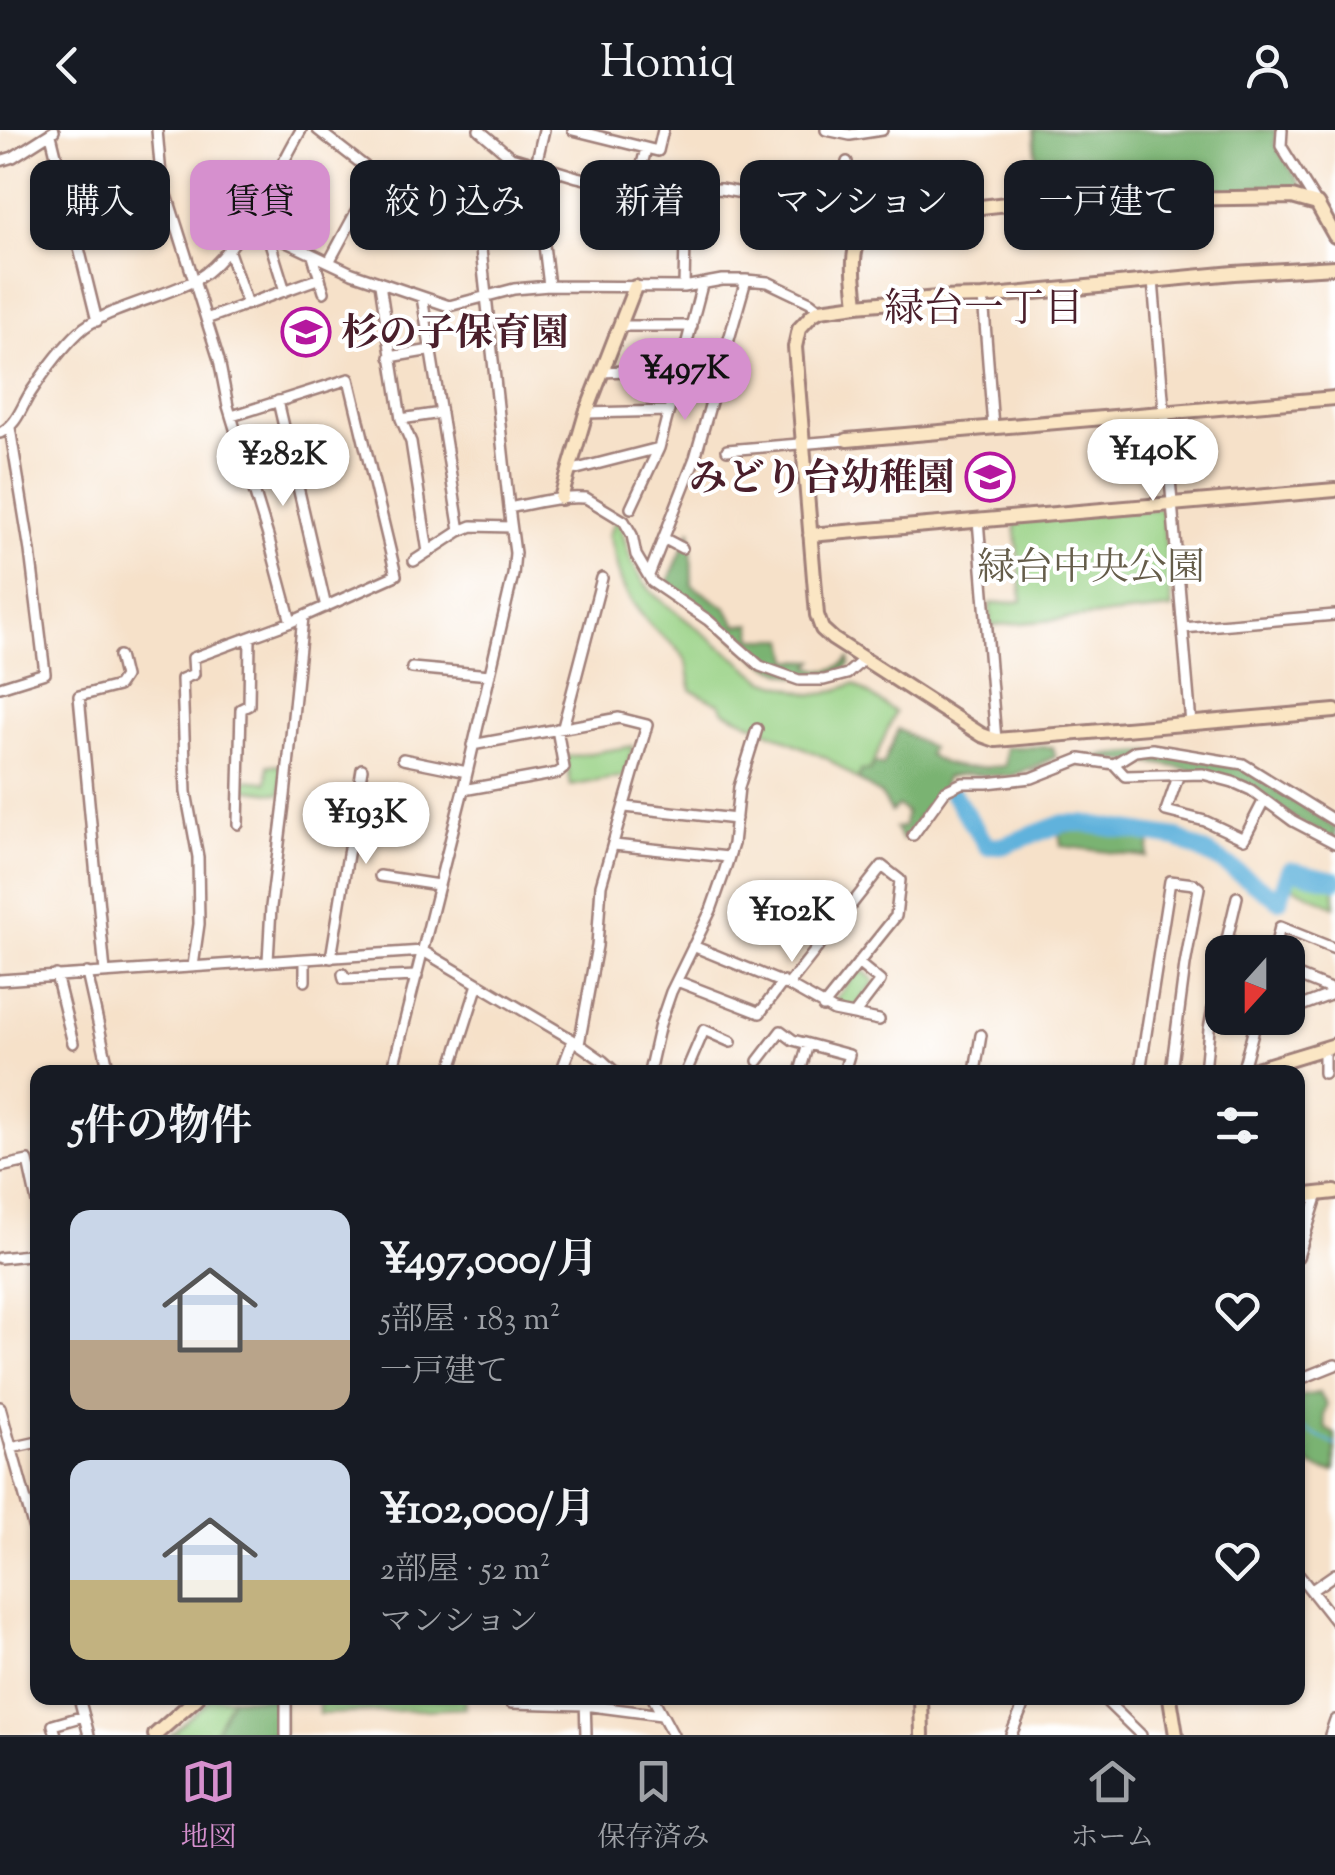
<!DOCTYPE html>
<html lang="ja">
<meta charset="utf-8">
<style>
body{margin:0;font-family:"Sorts Mill Goudy","Noto Serif JP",serif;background:#242831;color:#f1f3f6;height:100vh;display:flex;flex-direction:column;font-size:38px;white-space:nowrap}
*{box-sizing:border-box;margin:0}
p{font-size:32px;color:#9ea1a6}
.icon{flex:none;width:55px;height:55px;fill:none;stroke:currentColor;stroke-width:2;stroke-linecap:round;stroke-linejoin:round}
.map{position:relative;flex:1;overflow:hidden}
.drawer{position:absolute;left:30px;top:935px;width:1275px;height:640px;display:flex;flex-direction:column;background:#171b24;border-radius:20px;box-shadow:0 2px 8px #0004}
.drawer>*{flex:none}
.banner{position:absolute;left:30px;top:30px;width:1275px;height:90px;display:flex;gap:20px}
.needle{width:65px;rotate:201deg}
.fabs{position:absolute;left:1205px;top:805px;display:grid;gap:20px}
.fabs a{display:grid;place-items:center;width:100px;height:100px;border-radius:20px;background:#171b24;box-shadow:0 2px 8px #0004;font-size:50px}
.price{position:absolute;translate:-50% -85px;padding:0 22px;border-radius:35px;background:#fff;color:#222;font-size:32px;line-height:65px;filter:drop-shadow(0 2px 5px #0008)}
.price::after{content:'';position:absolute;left:50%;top:60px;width:30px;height:22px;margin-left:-15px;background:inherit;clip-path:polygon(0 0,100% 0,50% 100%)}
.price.on{background:#d690ce;color:#111}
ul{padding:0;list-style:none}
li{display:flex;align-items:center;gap:30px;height:250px;padding:0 40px}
li span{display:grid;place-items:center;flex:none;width:280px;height:200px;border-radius:20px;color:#555}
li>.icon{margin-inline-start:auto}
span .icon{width:120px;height:120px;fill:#fffc;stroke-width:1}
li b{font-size:42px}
h2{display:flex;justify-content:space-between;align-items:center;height:120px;padding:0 40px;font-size:42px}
.tag{padding:0 35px;border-radius:20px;background:#171b24;box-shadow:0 2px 8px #0004;font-size:35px;line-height:90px}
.tag.on{background:#d690ce;color:#111}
header{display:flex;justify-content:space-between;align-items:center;height:130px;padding:0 40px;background:#171b24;font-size:45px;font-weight:600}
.dock{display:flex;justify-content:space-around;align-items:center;height:140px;border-top:2px solid #363941;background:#171b24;font-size:28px;color:#9ea1a6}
.dock a{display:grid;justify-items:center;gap:5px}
.dock .on{color:#d690ce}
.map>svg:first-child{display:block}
.green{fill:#98d184;stroke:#717858;stroke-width:2.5}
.forest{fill:#7ab372;stroke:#62694e;stroke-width:2.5}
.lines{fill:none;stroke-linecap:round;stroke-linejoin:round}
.stream{stroke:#61b2dc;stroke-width:2.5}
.river{stroke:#61b2dc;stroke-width:18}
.street-casing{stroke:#a0807a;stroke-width:14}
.secondary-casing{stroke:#a0807a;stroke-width:18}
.street{stroke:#fff;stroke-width:9}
.secondary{stroke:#fbe6c4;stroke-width:12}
.labels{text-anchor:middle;stroke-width:8;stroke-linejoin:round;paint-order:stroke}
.poi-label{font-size:38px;font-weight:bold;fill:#4a1f2b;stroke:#fff;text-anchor:start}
.park-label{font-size:38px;fill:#655d4a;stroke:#fff}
.neighbourhood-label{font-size:40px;fill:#4a1f2b;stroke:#fff}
</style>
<header><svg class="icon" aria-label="back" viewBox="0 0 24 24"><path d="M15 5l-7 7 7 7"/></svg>Homiq<svg class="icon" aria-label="person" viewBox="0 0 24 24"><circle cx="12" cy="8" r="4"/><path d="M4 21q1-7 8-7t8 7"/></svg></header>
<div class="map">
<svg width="1335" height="1605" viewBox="0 0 1335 1605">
<rect width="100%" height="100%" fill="#fff"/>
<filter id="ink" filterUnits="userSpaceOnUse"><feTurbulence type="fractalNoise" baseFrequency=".01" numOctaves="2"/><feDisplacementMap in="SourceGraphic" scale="20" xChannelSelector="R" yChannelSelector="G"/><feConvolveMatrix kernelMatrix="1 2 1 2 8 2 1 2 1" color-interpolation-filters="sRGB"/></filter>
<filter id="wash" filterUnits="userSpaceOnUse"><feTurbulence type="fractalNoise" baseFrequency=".0048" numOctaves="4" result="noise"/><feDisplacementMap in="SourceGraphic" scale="40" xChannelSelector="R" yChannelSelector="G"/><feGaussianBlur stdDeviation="2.25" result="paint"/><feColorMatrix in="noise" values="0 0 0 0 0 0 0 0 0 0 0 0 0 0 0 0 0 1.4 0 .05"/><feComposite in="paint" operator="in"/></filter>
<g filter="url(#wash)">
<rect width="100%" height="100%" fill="#f6e1c9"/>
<path class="green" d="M 153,40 L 167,85 L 94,104 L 83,59 Z
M 1162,378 L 1172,479 L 990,496 L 990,474 L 1022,471 L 1015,392 Z
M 616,389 L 620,393 C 628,423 634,445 657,467 L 764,550 L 813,565 L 828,563 L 854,554 L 895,582 L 870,641 L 862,641 L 858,650 L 828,629 L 724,581 L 720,574 L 691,560 C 689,549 690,539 685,529 C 677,514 662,508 651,496 C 643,487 634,475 627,464 C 616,446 616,424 608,405 Z
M 633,616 L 625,646 L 571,656 L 566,627 Z
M 268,635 L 283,636 L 281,664 L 242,659 L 243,650 L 267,652 Z
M 1290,743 L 1335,753 L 1335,777 L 1288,754 Z
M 858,841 L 863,841 L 873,849 L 874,853 L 853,880 L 832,879 L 831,875 Z
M 211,1568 L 232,1568 L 213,1605 L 170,1605 Z
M 319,1568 L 464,1568 L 465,1578 L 319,1584 Z"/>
<path class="forest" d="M 1034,0 L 1276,0 L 1275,14 L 1304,59 L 1301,62 L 1297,63 L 1070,66 L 1070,45 L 1065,44 L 1064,36 L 1066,35 L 1066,28 L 1036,27 Z
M 691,399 L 692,455 L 726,478 L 737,495 L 752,494 L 753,509 L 786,509 L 790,530 L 815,531 L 810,536 C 825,544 837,540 849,529 L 850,534 C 826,561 783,546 758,529 C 741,518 728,499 712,487 C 698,476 681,467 666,457 Z
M 898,599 L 931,618 L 928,624 C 949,642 979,638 1005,636 L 1006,617 L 1052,617 L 1055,627 L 1012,646 L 964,644 L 946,647 L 942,659 L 902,710 L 895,698 L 904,697 L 906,682 L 898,676 L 891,682 L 881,665 L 858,650 L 861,641 L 870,641 L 875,633 L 883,636 Z
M 1151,622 L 1243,638 L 1335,698 L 1335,710 L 1294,689 L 1253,657 L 1203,642 L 1160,634 L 1113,630 L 1030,642 C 1069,628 1110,624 1151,622 Z
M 1082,700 L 1151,709 L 1147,727 L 1061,716 L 1059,702 Z
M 1319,1263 L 1327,1275 L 1324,1285 L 1326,1299 L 1335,1304 L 1335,1341 C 1289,1342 1297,1299 1298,1267 Z
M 232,1568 L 283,1568 L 283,1605 L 213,1605 Z"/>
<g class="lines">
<path class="stream" d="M 1298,1296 L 1335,1315"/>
<path class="river" d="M 952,663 L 987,716 L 1002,716 L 1064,693 L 1082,693 L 1177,708 L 1221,731 L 1279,770 L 1290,740 L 1335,750"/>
</g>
</g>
<g filter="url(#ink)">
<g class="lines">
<g class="street-casing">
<path id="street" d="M 157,0 L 161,46 L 219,230 L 228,276 L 268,406 L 291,492
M 318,0 L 376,45 L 329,132
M 479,0 L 511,27 L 577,47 L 635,61 L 652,64 L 678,60 L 720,59 L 858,84 L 876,92
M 573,0 L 658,21 L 663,0
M 826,0 L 850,5 L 882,0
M 1282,0 L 1281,16 L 1317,74
M 51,5 L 97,191
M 0,31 L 13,27 L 54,1
M 534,33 L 549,156
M 536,34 L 544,0
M 635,61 L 646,19
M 476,73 L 509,378
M 838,81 L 847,32
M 246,93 L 352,143 L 449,176 L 514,159 L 549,156 L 684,157 L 722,150 L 746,150 L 768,152 L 810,172 L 820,180
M 268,106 L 285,161
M 228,119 L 247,174
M 313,126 L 324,162
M 1153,151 L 1191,594
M 380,154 L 401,289 L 411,312 L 428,422
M 684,157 L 686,59
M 422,167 L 460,401
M 983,167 L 993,297
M 206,189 L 320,148
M 620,196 L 692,196
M 390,227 L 431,220
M 601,242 L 680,239
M 278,271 L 326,477
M 586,283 L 669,281
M 401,289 L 441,283
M 0,303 C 18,294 21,277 31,262 C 45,241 61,219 79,202 C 103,179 165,167 197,149 C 238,125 277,42 301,0
M 727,320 L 847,310
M 569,341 L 659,318 L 702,155
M 631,378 L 659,318
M 978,390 L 996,610
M 665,409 L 682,418
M 414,431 L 460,401 L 472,396 L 511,397
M 649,445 L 695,328 L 746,150
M 1183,498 L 1335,485
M 412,538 L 490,545
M 0,557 L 45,543 L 30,421 L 10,298
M 563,597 L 602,448
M 472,615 L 619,588 L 647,595 L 601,755 L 597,816 L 579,914
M 403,629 L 467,642
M 1114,634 L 1135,621 L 1152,619 L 1243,634 L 1335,691
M 1179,644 L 1166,681 L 1205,691 L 1244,709 L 1264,670
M 463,660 L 558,643 L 564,638 L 557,599
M 625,677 L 736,689
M 238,694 L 241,579 L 249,575 L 250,508
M 913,705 L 945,661 L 962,653 L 987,653 L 1032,648 L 1080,629 L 1114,634 L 1125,646 L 1203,644 L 1233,652 L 1251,660 L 1293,691 L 1335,713
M 614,715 L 728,727
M 380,746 L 438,755
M 693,816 L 788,855 L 834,881 L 879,890
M 1224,822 L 1237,767
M 1274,822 L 1280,797 L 1335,819
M 331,828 L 362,639
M 268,831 L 271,777 L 285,666 L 303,487
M 193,836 L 199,794 L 198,727 L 186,662 L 182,549 L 194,544 L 193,528 L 291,492 L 396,445 L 349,249 L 232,286
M 105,842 L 79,566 L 118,556 L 124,547 L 119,526
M 1288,842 L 1335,861
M 87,843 L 109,942
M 343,844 L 344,849 L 417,846
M 56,845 L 73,913
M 0,850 L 423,821 L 573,910 L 603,931 L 615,942
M 305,851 L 305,830
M 677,851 L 760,883 L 783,852
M 788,855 L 882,736 L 900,750 L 896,786 L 823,877
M 1288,881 L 1335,863
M 854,885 L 880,851 L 858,833
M 1324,919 L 1324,943
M 758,931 L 781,901 L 793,910 L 849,925 L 844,942
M 392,942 L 463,660 L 513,445 L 515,423 L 509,378 C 534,373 560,366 586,368 L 624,391 L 632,405 L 636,425 L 652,452 L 708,490 L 760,536 L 799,550 L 824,550 L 847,544 L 863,530
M 450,942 L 478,854
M 561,942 L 573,910
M 649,942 L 660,894 L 671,862 L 711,780 L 723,746 L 733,714 L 739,657 L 757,599
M 686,942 L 704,900 L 731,912
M 800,942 L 808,914
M 975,942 L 981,905
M 1140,942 L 1170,751 L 1194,754 L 1199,758 L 1185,835 L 1171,942
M 1205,942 L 1209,899 L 1222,829
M 1242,942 L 1257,888
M 0,1037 L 28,1031 L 38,1077
M 1298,1127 L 1318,1064
M 0,1128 L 38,1124
M 1298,1248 L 1305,1247 L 1335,1235
M 0,1277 L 38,1414
M 11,1318 L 38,1312
M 1298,1444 L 1335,1491
M 1312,1460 L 1335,1444
M 79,1568 L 89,1605
M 286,1568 L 286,1605
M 585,1568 L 586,1605
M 653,1568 L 673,1605
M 1103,1568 L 1141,1605
M 511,1573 L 584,1575 L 661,1585
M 56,1605 L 53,1595 L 84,1586
M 1011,1605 L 1026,1568
M 1330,1605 L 1335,1590"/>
</g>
<g class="secondary-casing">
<path id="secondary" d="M 1335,137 L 1234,143 L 983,167 L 938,168 L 857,175 L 820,180 L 812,185 L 799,199 L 795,217 L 817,485 L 822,499 L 833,509 L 982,605 L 996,610 L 1335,581
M 857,175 C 854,140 844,101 887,88 L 1032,71 L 1292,67 L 1317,74 L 1335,106
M 847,310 L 1335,268
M 561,368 L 586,283 L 635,157
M 810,405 L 1335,360
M 1246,942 L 1335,915
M 1298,1066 L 1335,1062
M 921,1568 L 922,1605
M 1170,1568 L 1176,1605
M 155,1605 L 197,1568"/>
</g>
<use href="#street" class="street"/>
<use href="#secondary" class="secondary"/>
</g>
</g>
<defs>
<g id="school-ring" transform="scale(2.5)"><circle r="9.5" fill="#fff" stroke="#b5179e" stroke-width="1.5"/><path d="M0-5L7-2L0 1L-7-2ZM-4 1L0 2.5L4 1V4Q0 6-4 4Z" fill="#b5179e"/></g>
</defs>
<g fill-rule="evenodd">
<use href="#school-ring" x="306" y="202"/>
<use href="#school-ring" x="990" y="347"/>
</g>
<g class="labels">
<g class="poi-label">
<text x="341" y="215">杉の子保育園</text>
<text x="955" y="360" text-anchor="end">みどり台幼稚園</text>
</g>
<g class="park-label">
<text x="1091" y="449">緑台中央公園</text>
</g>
<g class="neighbourhood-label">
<text x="984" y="191">緑台一丁目</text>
</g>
</g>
</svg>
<div class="fabs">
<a><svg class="needle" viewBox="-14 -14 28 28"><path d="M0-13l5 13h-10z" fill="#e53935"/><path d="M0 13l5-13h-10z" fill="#9ea1a6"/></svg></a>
</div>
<b class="price on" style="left:685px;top:293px">¥497K</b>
<b class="price" style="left:1153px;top:374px">¥140K</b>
<b class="price" style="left:283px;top:379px">¥282K</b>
<b class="price" style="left:366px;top:737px">¥193K</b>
<b class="price" style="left:792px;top:835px">¥102K</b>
<div class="banner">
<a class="tag">購入</a>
<a class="tag on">賃貸</a>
<a class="tag">絞り込み</a>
<a class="tag">新着</a>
<a class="tag">マンション</a>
<a class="tag">一戸建て</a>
</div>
<section class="drawer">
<h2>5件の物件<svg class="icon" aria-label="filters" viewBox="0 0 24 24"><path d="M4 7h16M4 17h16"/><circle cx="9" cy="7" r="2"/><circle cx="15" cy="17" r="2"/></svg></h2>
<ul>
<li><span style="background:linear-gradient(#c9d6e8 65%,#b9a48a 0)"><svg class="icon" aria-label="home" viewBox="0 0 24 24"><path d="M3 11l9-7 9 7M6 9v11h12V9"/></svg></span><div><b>¥497,000/月</b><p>5部屋 · 183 m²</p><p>一戸建て</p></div><svg class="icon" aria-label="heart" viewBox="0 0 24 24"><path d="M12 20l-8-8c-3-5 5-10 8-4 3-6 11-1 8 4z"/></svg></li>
<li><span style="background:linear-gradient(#c9d6e8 60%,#c2b280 0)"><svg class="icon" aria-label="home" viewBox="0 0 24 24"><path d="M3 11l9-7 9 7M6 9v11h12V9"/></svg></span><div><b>¥102,000/月</b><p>2部屋 · 52 m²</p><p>マンション</p></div><svg class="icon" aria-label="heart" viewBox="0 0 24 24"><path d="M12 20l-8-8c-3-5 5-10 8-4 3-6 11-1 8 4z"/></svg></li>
</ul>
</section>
</div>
<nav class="dock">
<a class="on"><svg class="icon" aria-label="map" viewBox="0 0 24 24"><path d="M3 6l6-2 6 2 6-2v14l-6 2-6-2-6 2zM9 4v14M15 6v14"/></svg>地図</a>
<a><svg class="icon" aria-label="saved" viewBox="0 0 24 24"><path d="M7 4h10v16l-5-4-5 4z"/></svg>保存済み</a>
<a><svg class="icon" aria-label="home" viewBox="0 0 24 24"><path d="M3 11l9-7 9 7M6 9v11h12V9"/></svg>ホーム</a>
</nav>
